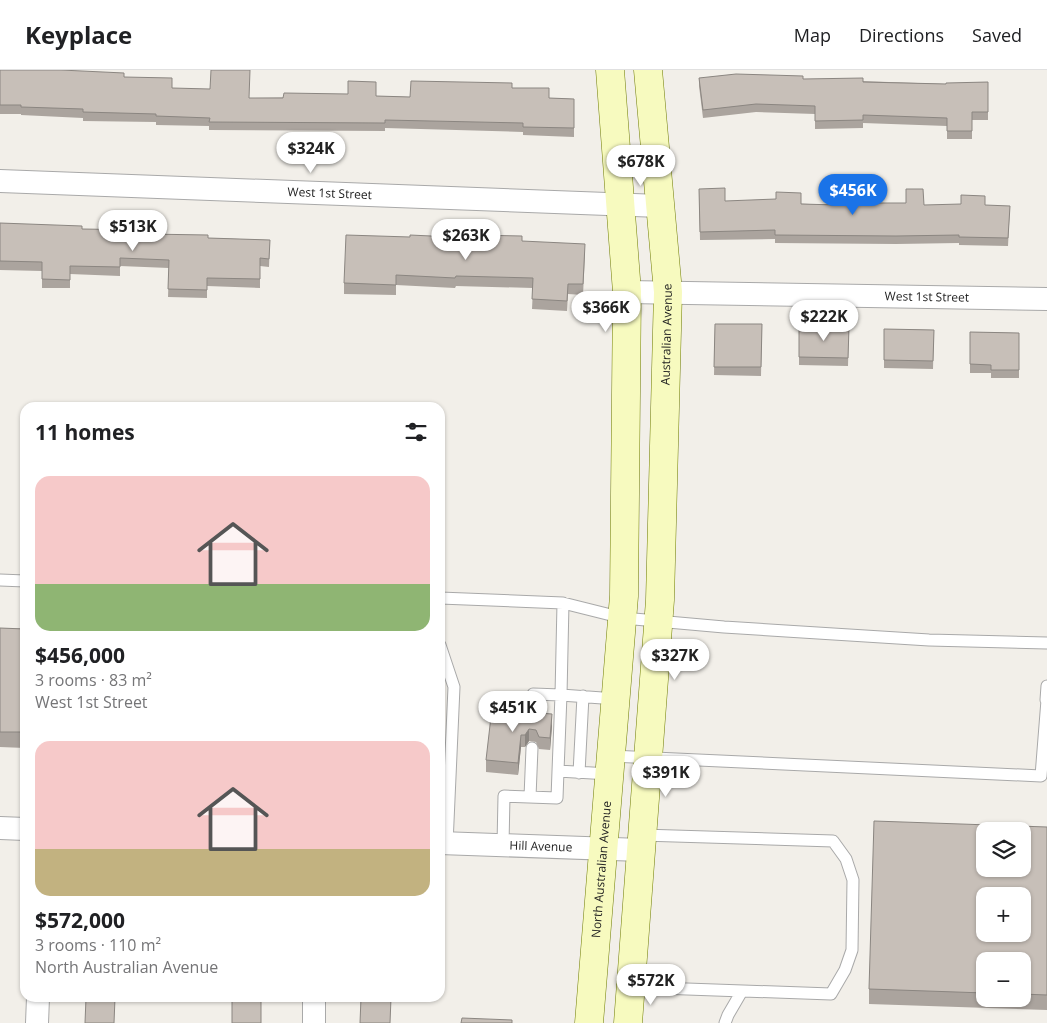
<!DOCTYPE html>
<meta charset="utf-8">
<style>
body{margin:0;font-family:"Open Sans",sans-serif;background:#f2f2f2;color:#202124;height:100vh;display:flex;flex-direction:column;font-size:19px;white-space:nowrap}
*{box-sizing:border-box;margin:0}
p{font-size:16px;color:#757577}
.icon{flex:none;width:28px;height:28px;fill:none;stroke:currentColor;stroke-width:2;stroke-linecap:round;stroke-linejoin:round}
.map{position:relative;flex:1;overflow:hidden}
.side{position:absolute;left:20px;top:332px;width:425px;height:600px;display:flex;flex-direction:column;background:#fff;border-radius:15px;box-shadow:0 1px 4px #0004}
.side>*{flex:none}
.tools{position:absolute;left:976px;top:752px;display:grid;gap:10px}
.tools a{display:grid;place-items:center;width:55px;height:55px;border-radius:10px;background:#fff;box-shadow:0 1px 4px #0004;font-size:25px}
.price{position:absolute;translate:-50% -42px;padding:0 11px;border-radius:18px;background:#fff;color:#222;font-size:16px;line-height:32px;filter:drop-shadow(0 1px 2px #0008)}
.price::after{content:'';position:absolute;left:50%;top:30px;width:15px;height:11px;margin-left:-8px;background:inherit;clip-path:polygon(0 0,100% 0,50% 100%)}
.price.selected{background:#1a73e8;color:#fff}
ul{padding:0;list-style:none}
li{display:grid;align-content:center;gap:10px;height:265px;padding:0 15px}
li span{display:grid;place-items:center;height:155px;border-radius:15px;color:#555}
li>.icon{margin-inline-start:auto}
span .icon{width:90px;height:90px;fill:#fffc;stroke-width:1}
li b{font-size:21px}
h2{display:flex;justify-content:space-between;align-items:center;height:60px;padding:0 15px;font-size:21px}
header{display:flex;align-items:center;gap:30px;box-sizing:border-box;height:70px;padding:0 25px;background:#fff;border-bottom:1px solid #e0e0e0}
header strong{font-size:24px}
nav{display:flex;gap:28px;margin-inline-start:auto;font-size:18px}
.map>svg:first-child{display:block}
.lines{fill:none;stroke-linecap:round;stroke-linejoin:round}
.service-casing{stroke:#a9a9a9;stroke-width:13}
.minor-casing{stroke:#a9a9a9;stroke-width:24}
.secondary-casing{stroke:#707d05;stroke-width:29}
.service{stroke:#fff;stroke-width:11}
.minor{stroke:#fff;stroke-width:22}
.secondary{stroke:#f7fabf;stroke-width:28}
.wall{fill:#aba49e;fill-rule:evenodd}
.shaded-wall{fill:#8b8681}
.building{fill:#c7bfb8;stroke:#8b8681;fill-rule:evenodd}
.labels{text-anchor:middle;stroke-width:5;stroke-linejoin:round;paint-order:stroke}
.street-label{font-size:12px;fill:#222;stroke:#fff}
</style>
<header>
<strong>Keyplace</strong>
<nav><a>Map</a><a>Directions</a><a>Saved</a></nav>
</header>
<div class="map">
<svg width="1047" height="953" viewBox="0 0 1047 953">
<rect width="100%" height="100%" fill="#f2efe9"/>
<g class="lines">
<g class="service-casing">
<path id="service" d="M 0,510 L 25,511
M 440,528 L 563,533 L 623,548 L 724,557 L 929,570 L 1047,573
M 563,533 L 561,625 L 616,629
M 440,575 L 454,617 L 447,774
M 1046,630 L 1047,616
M 532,654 L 533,624 L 561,625 L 558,701
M 611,686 L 1041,706 L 1047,630
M 579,703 L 583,626
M 530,727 L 532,678
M 503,775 L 504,726 L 557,728 L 558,701 L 609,704
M 631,917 L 831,924 L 845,900 L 852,880 L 853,810 L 846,789 L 833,771 L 642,765
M 725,953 L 728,945 L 742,921"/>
</g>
<g class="minor-casing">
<g id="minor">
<path id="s1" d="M 0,111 L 660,136"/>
<path id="s2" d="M 627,222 L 1047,229"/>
<path d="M 0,758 L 25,759"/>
<path id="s3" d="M 440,773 L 641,780"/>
<path d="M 37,953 L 38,928"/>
<path d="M 314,953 L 314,928"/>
</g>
</g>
<g class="secondary-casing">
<g id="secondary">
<path id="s4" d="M 589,953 L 624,526 L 627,222 L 610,0"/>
<path id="s5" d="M 628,953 L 660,530 L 668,222 L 648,0"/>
</g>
</g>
<use href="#service" class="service"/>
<use href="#minor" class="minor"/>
<use href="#secondary" class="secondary"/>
</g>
<path class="wall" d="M 0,0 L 124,7 L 172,18 L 249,28 L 376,26 L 410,27 L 512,18 L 549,28 L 574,29 L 574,67 L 523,65 L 523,62 L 385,58 L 385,61 L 209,60 L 209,56 L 156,55 L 156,52 L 83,51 L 83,48 L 21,45 L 21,44 L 0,44 Z
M 699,8 L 803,9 L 946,14 L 988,12 L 988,50 L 972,50 L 972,69 L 947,69 L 947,56 L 863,53 L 863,58 L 815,59 L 815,44 L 756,42 L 703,48 L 699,16 Z
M 699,119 L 725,131 L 837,135 L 862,133 L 924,135 L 1010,136 L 1008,176 L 959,175 L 959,173 L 896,174 L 775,173 L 775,169 L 700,170 Z
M 0,153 L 82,159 L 208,168 L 270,170 L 269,197 L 260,196 L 260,218 L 207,216 L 207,228 L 168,227 L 169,198 L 120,196 L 120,206 L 70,204 L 70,218 L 42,218 L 42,201 L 0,200 Z
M 522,171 L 585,184 L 583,225 L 568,224 L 567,241 L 532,239 L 533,218 L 456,216 L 455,218 L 396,215 L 396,225 L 344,224 L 344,213 Z
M 715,254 L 762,254 L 761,306 L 714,305 Z
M 799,256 L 849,257 L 848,296 L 799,295 Z
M 884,259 L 934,260 L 933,299 L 884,298 Z
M 970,262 L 1019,263 L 1019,308 L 991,308 L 991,303 L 970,303 Z
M 0,558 L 25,559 L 25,678 L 0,677 Z
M 526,646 L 531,650 L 552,656 L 550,680 L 539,679 L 536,672 L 529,671 L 525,677 L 521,677 L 518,705 L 486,702 L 486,690 Z
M 1047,757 L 1047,940 L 869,934 L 869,919 ZM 985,891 L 1022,891 L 1022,929 L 985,929 Z"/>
<path class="shaded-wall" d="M 552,644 L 552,656 L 550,680 L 550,668 Z
M 529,659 L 529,671 L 525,677 L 525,665 Z
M 521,665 L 521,677 L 518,705 L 518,693 Z"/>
<path class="building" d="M 0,0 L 61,0 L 124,3 L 124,7 L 172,8 L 172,18 L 210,19 L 211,0 L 250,0 L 249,28 L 283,28 L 284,23 L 348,24 L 348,11 L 376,12 L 376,26 L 410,27 L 411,11 L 512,13 L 512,18 L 549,18 L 549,28 L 574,29 L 574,58 L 523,57 L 523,53 L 385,50 L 385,53 L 209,52 L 210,48 L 156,46 L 156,44 L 83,42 L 83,39 L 21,37 L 21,35 L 0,35 Z
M 736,4 L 803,6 L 803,9 L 863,8 L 863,12 L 946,14 L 946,13 L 988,12 L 988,42 L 972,42 L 972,61 L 947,61 L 947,48 L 863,45 L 863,50 L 815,51 L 815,36 L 756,34 L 703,40 L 699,8 Z
M 725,118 L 725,131 L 776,129 L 776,122 L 801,123 L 801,134 L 837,135 L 837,121 L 862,122 L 862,133 L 906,133 L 906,119 L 923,119 L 924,135 L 961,134 L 961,125 L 985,126 L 985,135 L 1010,136 L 1008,168 L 959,167 L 959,165 L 896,166 L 775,165 L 775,160 L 700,162 L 699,119 Z
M 0,153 L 82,156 L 82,159 L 146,160 L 146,164 L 208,165 L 208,168 L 270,170 L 269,189 L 260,188 L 260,209 L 207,208 L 207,220 L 168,219 L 169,190 L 120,188 L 120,197 L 70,196 L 70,210 L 42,209 L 42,192 L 0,191 Z
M 346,165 L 410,167 L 410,165 L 473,168 L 473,165 L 522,166 L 522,171 L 585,174 L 583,214 L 568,214 L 567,231 L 532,229 L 533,208 L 456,206 L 455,208 L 396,205 L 396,215 L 344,213 Z
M 715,254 L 762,254 L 761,297 L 714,297 Z
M 799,256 L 849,257 L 848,288 L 799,287 Z
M 884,259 L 934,260 L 933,291 L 884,290 Z
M 970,262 L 1019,263 L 1019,300 L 991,300 L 991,295 L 970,294 Z
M 0,558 L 25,559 L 25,662 L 0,662 Z
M 492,638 L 525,641 L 526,646 L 531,650 L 536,648 L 539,643 L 552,644 L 550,668 L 539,667 L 536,660 L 529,659 L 525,665 L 521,665 L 518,693 L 486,690 Z
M 874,751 L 1047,757 L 1047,925 L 1022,924 L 1022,891 L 985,891 L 985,923 L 869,919 ZM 985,761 L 1022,761 L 1022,799 L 985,799 ZM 985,826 L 1022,826 L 1022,864 L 985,864 Z
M 86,928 L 115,928 L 114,953 L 85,953 Z
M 232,928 L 261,928 L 261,953 L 232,953 Z
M 361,928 L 391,928 L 390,953 L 360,953 Z
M 462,948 L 512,950 L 512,953 L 461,953 Z"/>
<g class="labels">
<g class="street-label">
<text dy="4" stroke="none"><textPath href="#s1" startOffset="330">West 1st Street</textPath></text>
<text dy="4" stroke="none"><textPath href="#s2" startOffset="300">West 1st Street</textPath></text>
<text dy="4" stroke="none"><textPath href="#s5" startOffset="690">Australian Avenue</textPath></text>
<text dy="4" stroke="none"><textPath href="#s3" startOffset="101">Hill Avenue</textPath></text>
<text dy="4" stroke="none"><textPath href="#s4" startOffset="154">North Australian Avenue</textPath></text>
</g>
</g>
</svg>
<div class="tools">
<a><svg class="icon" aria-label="layers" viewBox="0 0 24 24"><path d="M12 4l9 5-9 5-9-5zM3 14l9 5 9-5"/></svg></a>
<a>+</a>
<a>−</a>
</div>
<b class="price" style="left:311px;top:104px">$324K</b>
<b class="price" style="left:641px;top:117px">$678K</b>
<b class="price selected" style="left:853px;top:146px">$456K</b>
<b class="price" style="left:133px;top:182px">$513K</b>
<b class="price" style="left:466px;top:191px">$263K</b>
<b class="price" style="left:606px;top:263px">$366K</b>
<b class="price" style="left:824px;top:272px">$222K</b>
<b class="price" style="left:675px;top:611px">$327K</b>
<b class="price" style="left:513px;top:663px">$451K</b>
<b class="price" style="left:666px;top:728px">$391K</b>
<b class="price" style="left:651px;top:936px">$572K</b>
<section class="side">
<h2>11 homes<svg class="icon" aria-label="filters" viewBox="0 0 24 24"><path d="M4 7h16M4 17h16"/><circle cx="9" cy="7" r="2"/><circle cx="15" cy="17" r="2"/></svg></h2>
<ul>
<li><span style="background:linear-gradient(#f6c9c9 70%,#8fb573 0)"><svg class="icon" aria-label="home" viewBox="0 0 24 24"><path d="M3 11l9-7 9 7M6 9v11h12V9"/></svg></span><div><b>$456,000</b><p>3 rooms · 83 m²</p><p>West 1st Street</p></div></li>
<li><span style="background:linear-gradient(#f6c9c9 70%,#c2b280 0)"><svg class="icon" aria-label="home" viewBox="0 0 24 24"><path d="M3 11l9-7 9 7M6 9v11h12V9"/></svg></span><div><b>$572,000</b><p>3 rooms · 110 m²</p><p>North Australian Avenue</p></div></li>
</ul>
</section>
</div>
